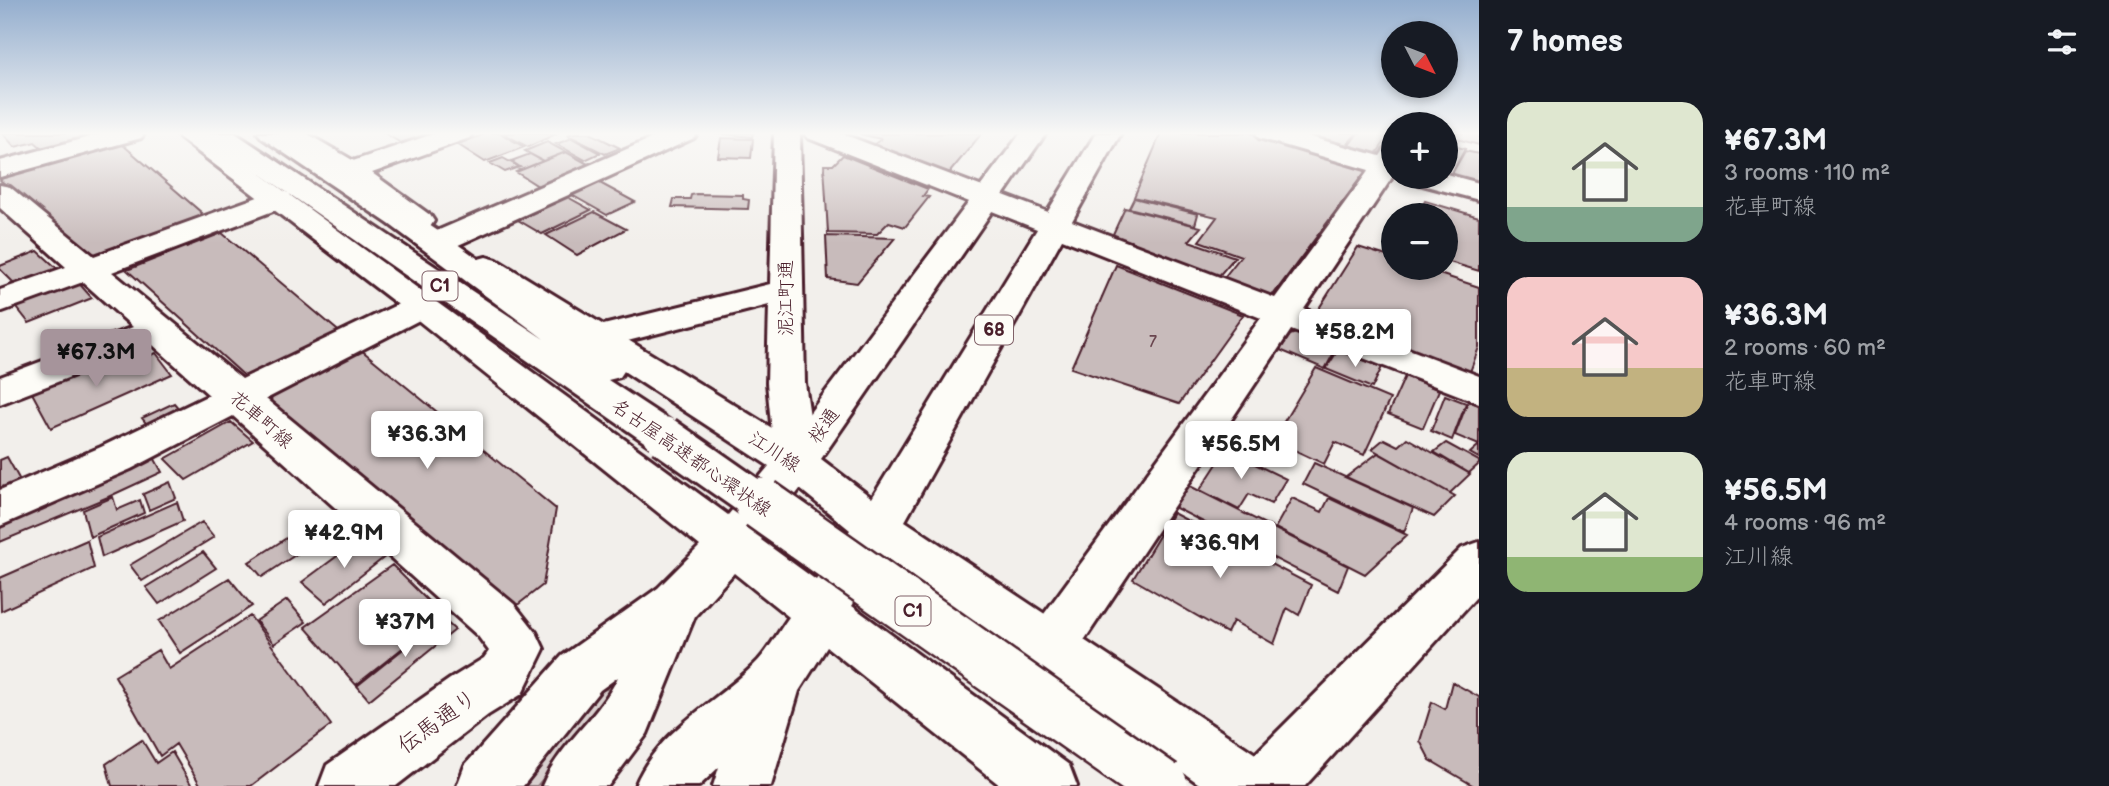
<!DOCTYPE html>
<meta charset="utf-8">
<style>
body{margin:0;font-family:"Balsamiq Sans","Klee One",sans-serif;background:#242831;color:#f1f3f6;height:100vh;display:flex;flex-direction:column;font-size:26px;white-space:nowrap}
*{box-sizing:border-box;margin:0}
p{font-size:23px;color:#9ea1a6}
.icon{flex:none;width:38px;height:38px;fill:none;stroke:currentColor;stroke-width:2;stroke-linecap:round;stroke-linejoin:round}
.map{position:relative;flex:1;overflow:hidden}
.details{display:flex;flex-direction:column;background:#171b24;width:630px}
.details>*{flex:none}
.needle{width:46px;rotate:132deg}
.buttons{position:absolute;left:1381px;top:21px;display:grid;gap:14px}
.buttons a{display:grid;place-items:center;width:77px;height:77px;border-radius:50%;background:#171b24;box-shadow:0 4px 10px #0003;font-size:35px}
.price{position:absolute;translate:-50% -60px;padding:0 16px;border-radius:7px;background:#fff;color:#222;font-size:23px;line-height:46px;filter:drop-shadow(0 2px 4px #0008)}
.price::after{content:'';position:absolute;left:50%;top:42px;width:21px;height:16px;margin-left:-10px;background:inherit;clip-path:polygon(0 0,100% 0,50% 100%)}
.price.active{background:#a6949b;color:#111}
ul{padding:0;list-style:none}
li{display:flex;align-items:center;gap:21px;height:175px;padding:0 28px}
li span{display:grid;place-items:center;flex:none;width:196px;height:140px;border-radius:21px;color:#555}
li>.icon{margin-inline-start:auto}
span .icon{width:84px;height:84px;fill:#fffc;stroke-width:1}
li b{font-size:30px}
h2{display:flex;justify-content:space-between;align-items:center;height:84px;padding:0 28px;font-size:30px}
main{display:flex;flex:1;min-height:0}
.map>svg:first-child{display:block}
.green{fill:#d9d0cf;stroke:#92787d;stroke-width:2}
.building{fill:#c8bbbb;stroke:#4a1f2b;stroke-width:2}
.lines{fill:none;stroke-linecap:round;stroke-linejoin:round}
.minor-casing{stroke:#4a1f2b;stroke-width:6}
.major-casing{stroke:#4a1f2b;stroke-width:6}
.highway-casing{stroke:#4a1f2b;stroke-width:6}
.minor{fill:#fdfcf7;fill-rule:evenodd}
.major{fill:#fdfcf7;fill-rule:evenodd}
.highway{fill:#fdfcf7;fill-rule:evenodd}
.highway-bridge-far1-casing{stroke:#4a1f2b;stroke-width:44;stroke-linecap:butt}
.highway-bridge-casing{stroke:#4a1f2b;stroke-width:56;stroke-linecap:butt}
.highway-bridge-far1{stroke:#fdfcf7;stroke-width:38}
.highway-bridge{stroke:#fdfcf7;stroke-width:51}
.labels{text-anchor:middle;stroke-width:5;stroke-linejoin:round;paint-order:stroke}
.number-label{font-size:16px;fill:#6a464f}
.shield{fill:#fdfcf7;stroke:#806168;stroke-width:2}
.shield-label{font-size:18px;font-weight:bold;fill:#4a1f2b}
.street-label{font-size:19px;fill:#4a1f2b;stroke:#fdfcf7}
.near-street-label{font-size:23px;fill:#4a1f2b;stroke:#fdfcf7}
</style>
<main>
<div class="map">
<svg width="1479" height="786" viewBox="0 0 1479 786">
<rect width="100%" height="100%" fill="#f2efeb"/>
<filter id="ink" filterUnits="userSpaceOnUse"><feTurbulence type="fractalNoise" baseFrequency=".0143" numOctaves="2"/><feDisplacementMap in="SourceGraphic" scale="14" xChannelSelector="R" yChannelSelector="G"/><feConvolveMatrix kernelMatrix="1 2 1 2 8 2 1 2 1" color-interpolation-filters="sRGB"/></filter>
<g filter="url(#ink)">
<path class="green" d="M 609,689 L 612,696 L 537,786 L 519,786 L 600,690 Z"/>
<path class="building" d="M 2,133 L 101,133 L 44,150 L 35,142 L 15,147 Z
M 384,133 L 430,133 L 401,143 Z
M 488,133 L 500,133 L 524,147 L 485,162 L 457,144 Z
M 503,133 L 553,133 L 556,134 L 528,147 Z
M 574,133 L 590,133 L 620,148 L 605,154 L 568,135 Z
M 713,133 L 753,133 L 752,137 Z
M 982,133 L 950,172 L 941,173 L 872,146 L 881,139 L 860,134 Z
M 1161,133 L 1250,133 L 1368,168 L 1273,295 L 1260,294 L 1222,280 L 1241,256 L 1199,241 L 1217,217 L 1134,197 Z
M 1297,133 L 1357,133 L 1346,146 Z
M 1358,133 L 1391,133 L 1376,154 L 1347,148 Z
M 1446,133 L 1479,133 L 1479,145 L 1446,136 Z
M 572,138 L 600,153 L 585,160 L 556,144 Z
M 721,138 L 753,139 L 751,158 L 718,157 Z
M 547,142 L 566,152 L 543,161 L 525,151 Z
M 1446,144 L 1465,149 L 1450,177 L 1446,176 Z
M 110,145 L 123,145 L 202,213 L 196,221 L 94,256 L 0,180 L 6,175 Z
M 1465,151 L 1479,154 L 1479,183 L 1451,175 Z
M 566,152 L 588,164 L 538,186 L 516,172 Z
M 530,154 L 543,161 L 521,170 L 516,168 L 520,167 L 511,161 Z
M 843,155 L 928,189 L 923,196 L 929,197 L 905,227 L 889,222 L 877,234 L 828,233 L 824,165 L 833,165 Z
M 503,158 L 519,167 L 505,172 L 490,163 Z
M 598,182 L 635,202 L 607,215 L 570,194 Z
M 696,194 L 743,195 L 743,199 L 749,200 L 748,209 L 672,207 L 674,199 L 690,199 L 691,195 Z
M 564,195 L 591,210 L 542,234 L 518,220 L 519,215 Z
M 1134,198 L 1198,214 L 1195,225 L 1129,208 Z
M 1425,201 L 1479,217 L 1479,271 L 1446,261 L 1446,215 L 1417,215 Z
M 1125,208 L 1201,227 L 1189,241 L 1235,257 L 1217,278 L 1119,241 L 1113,234 Z
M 594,212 L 626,229 L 577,255 L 546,235 Z
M 222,233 L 343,335 L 249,380 L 127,270 Z
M 826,236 L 895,238 L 857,283 L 828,279 Z
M 1358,247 L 1393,258 L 1393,268 L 1421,268 L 1479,287 L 1479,347 L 1470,372 L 1324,317 L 1318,310 Z
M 38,251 L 61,272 L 19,288 L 0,269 L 0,266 Z
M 1116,265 L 1243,315 L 1179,404 L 1071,368 Z
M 76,280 L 92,298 L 29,323 L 14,304 Z
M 1296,333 L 1336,349 L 1325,369 L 1280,350 L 1290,335 Z
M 360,349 L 556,509 L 543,585 L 515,607 L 271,403 L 272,394 Z
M 1338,350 L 1382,367 L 1372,388 L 1326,369 Z
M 156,353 L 172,374 L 51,428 L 32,393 L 99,364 L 106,374 Z
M 1316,368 L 1390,399 L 1364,455 L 1335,442 L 1324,464 L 1273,440 Z
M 1405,376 L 1439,390 L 1423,428 L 1388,414 Z
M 1445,395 L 1466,403 L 1452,440 L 1431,431 Z
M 1468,401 L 1479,405 L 1479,458 L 1470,453 L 1479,445 L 1455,435 Z
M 174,403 L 185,416 L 153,432 L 142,418 Z
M 231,422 L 253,441 L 186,480 L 165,459 Z
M 1407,438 L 1470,474 L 1450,493 L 1372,449 L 1384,439 L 1398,446 Z
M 1446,443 L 1479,461 L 1479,464 L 1469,473 L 1434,452 Z
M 150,450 L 162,472 L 108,497 L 0,542 L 0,518 Z
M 1226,450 L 1286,479 L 1271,504 L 1249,494 L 1239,510 L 1200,490 Z
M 1378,453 L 1455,496 L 1434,517 L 1346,477 Z
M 7,457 L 27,493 L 0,504 L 0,460 Z
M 1314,463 L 1413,508 L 1404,532 L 1303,484 Z
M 170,482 L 176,498 L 149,510 L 143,494 Z
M 1182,482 L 1348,566 L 1338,591 L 1168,504 Z
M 113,497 L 117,510 L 140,500 L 144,513 L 90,537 L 83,510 Z
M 1292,498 L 1322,512 L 1329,498 L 1407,535 L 1365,574 L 1275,528 Z
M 177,502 L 183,521 L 102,557 L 97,537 Z
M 326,513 L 339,526 L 262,577 L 249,562 Z
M 1173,513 L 1311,585 L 1299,615 L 1287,608 L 1274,644 L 1233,621 L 1227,633 L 1133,579 Z
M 202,522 L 214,537 L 142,581 L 130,565 Z
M 363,537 L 386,556 L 326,603 L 302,582 Z
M 87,540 L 94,568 L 1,611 L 0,578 Z
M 203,552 L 216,568 L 159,604 L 146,587 Z
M 392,565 L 443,616 L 356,685 L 305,627 Z
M 229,578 L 252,606 L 180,653 L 159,621 Z
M 287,600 L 306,622 L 274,644 L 256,621 Z
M 250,616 L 331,725 L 251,786 L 201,786 L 176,744 L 160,756 L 115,676 L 158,650 L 169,669 Z
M 442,618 L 455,630 L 369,700 L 357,686 Z
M 1452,682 L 1479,697 L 1479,786 L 1474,786 L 1430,760 L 1420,741 L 1432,702 L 1445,709 Z
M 142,740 L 156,763 L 172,752 L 192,786 L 112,786 L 106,764 Z"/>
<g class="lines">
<g class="minor-casing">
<path id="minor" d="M 104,133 L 145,133 L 141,138 L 0,177 L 0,161 Z
M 436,133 L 473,133 L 469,138 L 361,177 L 351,179 L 341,177 L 337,171 L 341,165 Z
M 664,133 L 698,133 L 694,138 L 454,247 L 443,249 L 432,247 L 428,240 L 432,233 Z
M 774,133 L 800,133 L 805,383 L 817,463 L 811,474 L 796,479 L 781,474 L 775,463 L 767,383 L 769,305 L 596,349 L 583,346 L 578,338 L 583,330 L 770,284 Z
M 804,133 L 840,133 L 1275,298 L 1369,170 L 1259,138 L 1256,133 L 1296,133 L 1380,156 L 1384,150 L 1393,148 L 1393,176 L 1304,309 L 1479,376 L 1479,403 L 1291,330 L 1069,663 L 1051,669 L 1033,663 L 1025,646 L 1033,629 L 1261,318 L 808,138 Z
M 1446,174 L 1479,183 L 1479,200 L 1415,183 L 1411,177 L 1446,177 Z
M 0,185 L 10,187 L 94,256 L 269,193 L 279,190 L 289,193 L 293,199 L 289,205 L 112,272 L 242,379 L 409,299 L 421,296 L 433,299 L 438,306 L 433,313 L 266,399 L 514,604 L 536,632 L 544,649 L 522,694 L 488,715 L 396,786 L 319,786 L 327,765 L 450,679 L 484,658 L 489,651 L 478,636 L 233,416 L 131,469 L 0,526 L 0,490 L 101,447 L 209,395 L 153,345 L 0,404 L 0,377 L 133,327 L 83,282 L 0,312 L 0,290 L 66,267 L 0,208 Z
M 1479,542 L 1479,594 L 1305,786 L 1236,786 L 1244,765 L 1462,548 Z"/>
</g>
<g class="major-casing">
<path id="major" d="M 177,133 L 205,133 L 728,515 L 769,466 L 475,274 L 470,267 L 475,260 L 486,257 L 497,260 L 790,439 L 1021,133 L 1046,133 L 821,459 L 872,498 L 1096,133 L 1121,133 L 905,521 L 1272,765 L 1280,786 L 1202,786 L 884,556 L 852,606 L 1069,765 L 1077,786 L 1001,786 L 827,647 L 799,691 L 771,786 L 713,786 L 719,767 L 699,786 L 635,786 C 657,731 713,705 754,665 C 768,652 778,632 789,617 L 734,573 L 695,616 L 647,734 L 608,786 L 542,786 C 559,744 599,718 618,677 L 600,690 L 523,786 L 457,786 L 465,765 L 562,656 L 658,588 L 700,546 L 409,313 L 180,138 ZM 800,489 L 850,530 L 816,580 L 761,540 Z
M 275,133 L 306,133 L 361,165 L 430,215 L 434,221 L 430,227 L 419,230 L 408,227 L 341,177 L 279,138 Z"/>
</g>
<g class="highway-casing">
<path id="highway" d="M 205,133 L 235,133 L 544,339 L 389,224 L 262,138 L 258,133 L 288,133 L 324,155 L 453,241 L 620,359 L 626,368 L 620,377 L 608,380 L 678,426 L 684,436 L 678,446 L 664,451 L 650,446 L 209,138 Z"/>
</g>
<use href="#minor" class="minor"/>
<use href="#major" class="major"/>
<use href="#highway" class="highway"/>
<g class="highway-bridge-far1-casing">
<path id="highway-bridge-far1" d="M 664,436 L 764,506"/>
</g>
<g class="highway-bridge-casing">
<path id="highway-bridge" d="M 761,504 L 1162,786"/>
</g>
<use href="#highway-bridge-far1" class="highway-bridge-far1"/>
<use href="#highway-bridge" class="highway-bridge"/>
</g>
</g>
<linearGradient id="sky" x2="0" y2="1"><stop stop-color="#94aece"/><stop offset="0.55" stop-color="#f9f8f6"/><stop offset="1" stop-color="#f9f8f6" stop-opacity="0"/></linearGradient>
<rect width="1479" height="243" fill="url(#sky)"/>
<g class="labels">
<g class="number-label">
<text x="1153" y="347">7</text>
</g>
<g class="shield">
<rect x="422.5" y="271.5" width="35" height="29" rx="5"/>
<rect x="975" y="315.5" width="38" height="29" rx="5"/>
<rect x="895.5" y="596.5" width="35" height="29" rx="5"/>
</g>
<g class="shield-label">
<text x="440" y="292">C1</text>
<text x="994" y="336">68</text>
<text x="913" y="617">C1</text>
</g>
<g class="street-label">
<text transform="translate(785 298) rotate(-90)" y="7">泥江町通</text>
<text transform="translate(262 419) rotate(41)" y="7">花車町線</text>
<text transform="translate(823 425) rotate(-54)" y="7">桜通</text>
<text transform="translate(775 451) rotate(33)" y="7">江川線</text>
<text transform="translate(692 457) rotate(35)" y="7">名古屋高速都心環状線</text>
</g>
<g class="near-street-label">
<text transform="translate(437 721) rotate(-36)" y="8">伝馬通り</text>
</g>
</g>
</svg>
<div class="buttons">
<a><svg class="needle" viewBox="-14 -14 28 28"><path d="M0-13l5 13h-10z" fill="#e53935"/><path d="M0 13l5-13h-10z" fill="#9ea1a6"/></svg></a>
<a>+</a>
<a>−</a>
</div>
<b class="price" style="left:1355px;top:369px">¥58.2M</b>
<b class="price active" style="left:96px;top:389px">¥67.3M</b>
<b class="price" style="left:427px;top:471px">¥36.3M</b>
<b class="price" style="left:1241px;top:481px">¥56.5M</b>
<b class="price" style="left:344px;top:570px">¥42.9M</b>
<b class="price" style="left:1220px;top:580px">¥36.9M</b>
<b class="price" style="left:405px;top:659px">¥37M</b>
</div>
<section class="details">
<h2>7 homes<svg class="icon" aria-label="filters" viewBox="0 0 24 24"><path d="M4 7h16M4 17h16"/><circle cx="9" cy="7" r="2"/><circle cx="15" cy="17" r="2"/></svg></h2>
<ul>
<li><span style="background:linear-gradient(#dfe7d0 75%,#7fa58c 0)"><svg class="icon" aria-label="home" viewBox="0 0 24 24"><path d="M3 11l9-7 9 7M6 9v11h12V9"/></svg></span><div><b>¥67.3M</b><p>3 rooms · 110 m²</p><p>花車町線</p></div></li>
<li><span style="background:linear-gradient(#f6c9c9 65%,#c2b280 0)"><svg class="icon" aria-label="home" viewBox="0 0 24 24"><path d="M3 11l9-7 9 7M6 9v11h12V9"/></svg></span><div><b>¥36.3M</b><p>2 rooms · 60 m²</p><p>花車町線</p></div></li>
<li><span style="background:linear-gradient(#dfe7d0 75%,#8fb573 0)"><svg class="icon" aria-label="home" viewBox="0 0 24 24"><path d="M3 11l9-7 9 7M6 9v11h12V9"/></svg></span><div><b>¥56.5M</b><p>4 rooms · 96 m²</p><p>江川線</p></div></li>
</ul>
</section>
</main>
